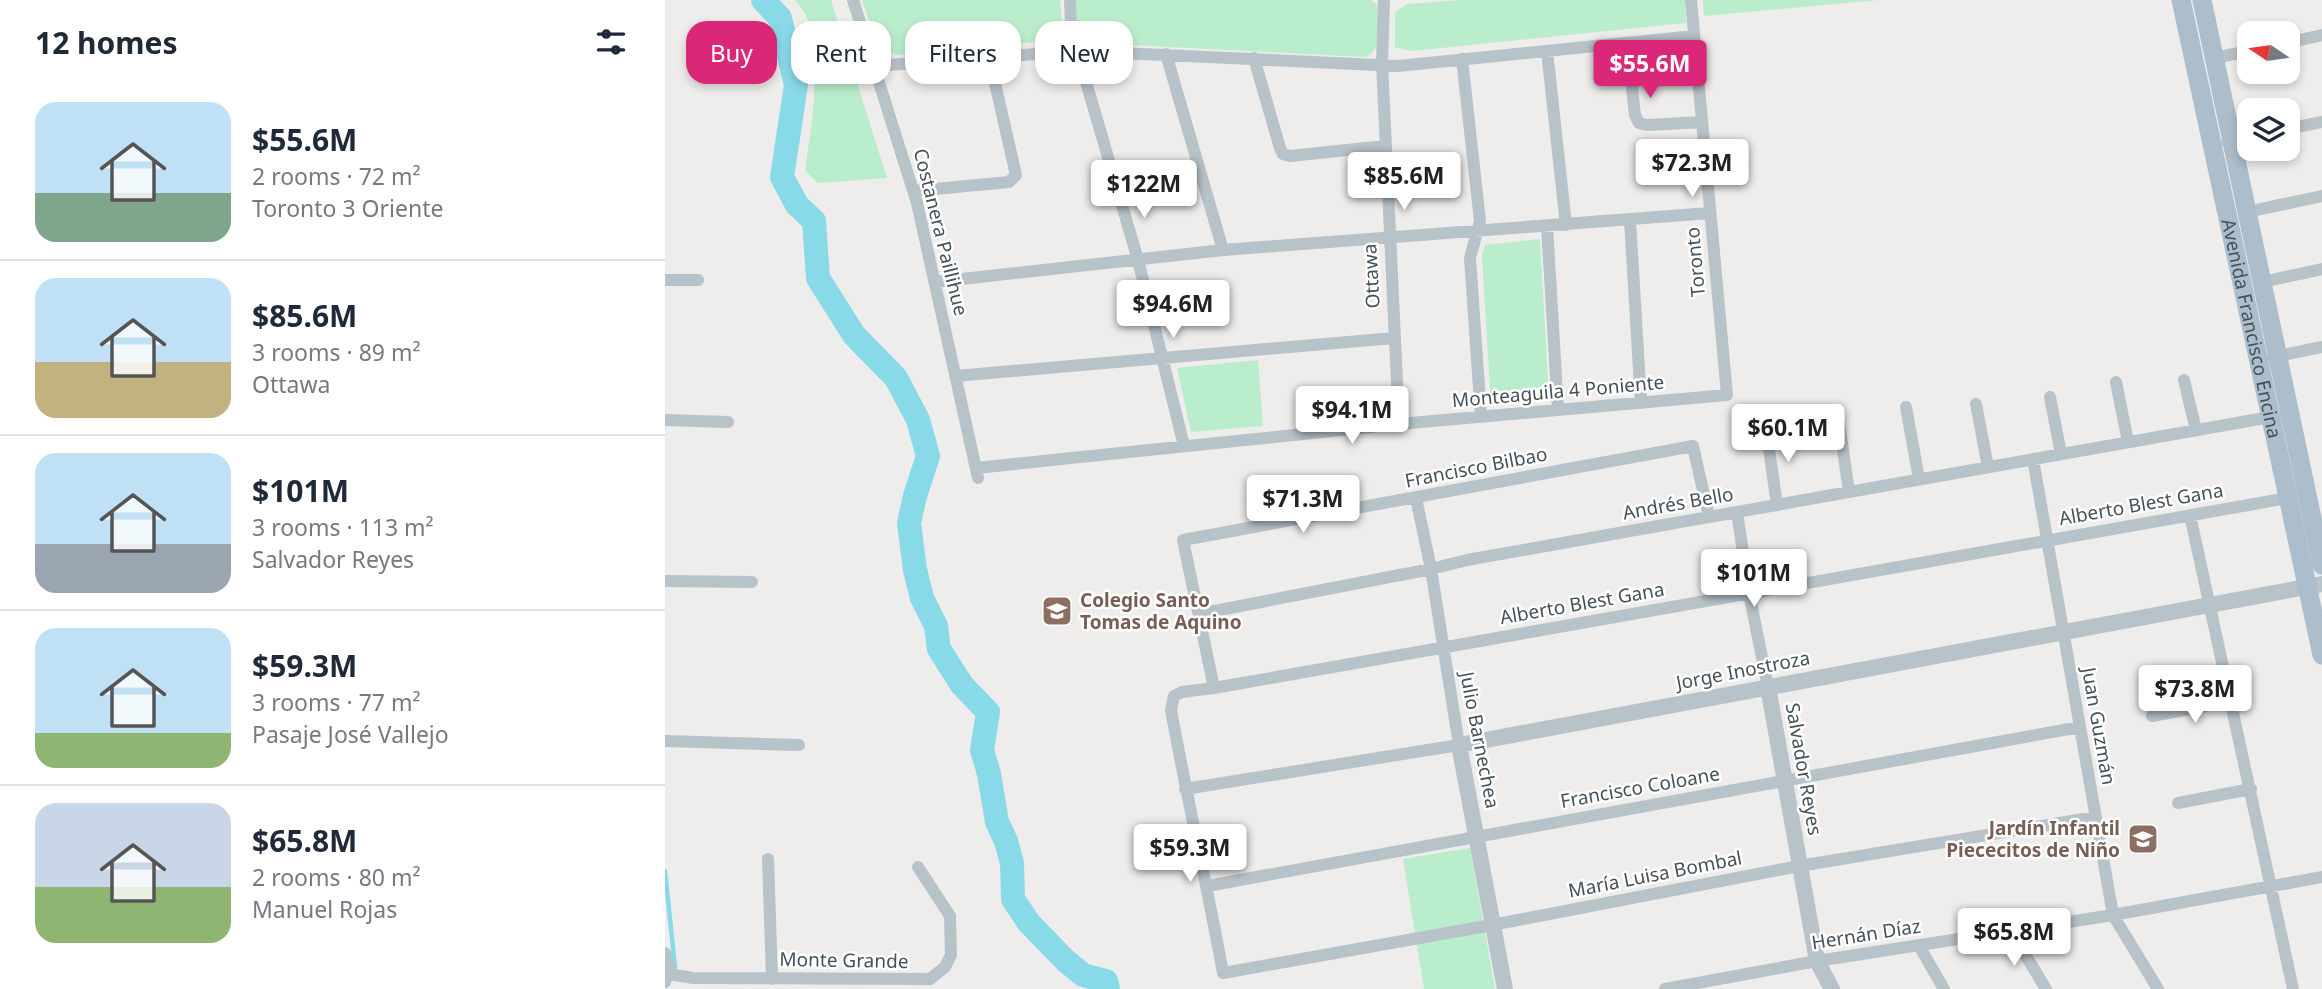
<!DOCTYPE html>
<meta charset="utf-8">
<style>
body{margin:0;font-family:"Noto Sans",sans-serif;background:#f6f6f7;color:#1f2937;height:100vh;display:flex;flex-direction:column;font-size:26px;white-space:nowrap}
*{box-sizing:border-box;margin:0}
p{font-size:23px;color:#747a83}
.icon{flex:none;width:38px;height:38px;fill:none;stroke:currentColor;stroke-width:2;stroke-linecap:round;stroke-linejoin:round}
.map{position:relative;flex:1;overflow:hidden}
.panel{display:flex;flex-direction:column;background:#fff;width:665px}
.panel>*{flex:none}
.banner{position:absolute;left:21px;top:21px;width:665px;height:63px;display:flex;gap:14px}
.needle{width:46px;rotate:283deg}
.controls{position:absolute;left:1572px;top:21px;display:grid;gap:14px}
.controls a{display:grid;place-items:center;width:63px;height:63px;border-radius:14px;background:#fff;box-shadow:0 4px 10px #0003;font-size:35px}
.price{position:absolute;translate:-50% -60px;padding:0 16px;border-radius:7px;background:#fff;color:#222;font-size:23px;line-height:46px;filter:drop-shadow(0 2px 4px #0008)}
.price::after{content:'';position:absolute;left:50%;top:42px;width:21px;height:16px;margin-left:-10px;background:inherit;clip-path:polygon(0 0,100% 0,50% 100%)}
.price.selected{background:#db2777;color:#fff}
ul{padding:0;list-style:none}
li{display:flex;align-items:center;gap:21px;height:175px;padding:0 35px}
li+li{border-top:2px solid #e0e1e3}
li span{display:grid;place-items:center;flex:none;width:196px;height:140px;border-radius:21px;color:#555}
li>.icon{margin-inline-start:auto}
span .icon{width:84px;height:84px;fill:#fffc;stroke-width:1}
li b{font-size:30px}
h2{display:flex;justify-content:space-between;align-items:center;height:84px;padding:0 35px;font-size:30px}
.tag{padding:0 24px;border-radius:21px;background:#fff;box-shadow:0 4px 10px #0003;font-size:24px;line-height:63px}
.tag.selected{background:#db2777;color:#fff}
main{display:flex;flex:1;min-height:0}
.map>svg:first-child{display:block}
.green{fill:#baedcb}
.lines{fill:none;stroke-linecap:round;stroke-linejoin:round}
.stream{stroke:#88dae9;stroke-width:4.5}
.river{stroke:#88dae9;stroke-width:24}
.minor{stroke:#b8c2c9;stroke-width:12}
.tertiary{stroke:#b8c2c9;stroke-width:16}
.primary{stroke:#acbdcb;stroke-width:19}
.labels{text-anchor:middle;stroke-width:5;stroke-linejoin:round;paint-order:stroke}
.street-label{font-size:19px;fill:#455159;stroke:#fff}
.education-label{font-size:19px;font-weight:bold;fill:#785e54;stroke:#fff;text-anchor:start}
</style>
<main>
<section class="panel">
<h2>12 homes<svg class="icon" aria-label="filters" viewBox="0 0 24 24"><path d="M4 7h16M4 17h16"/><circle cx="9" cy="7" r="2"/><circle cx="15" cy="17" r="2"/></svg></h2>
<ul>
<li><span style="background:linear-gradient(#bfe0f5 65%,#7fa58c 0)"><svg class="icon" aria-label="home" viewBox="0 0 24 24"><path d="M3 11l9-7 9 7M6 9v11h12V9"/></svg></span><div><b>$55.6M</b><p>2 rooms · 72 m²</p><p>Toronto 3 Oriente</p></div></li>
<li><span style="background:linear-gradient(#bfe0f5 60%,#c2b280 0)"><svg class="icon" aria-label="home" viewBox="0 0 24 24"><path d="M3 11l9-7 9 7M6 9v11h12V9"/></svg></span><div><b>$85.6M</b><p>3 rooms · 89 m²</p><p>Ottawa</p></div></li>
<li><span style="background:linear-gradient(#bfe0f5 65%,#9aa5b1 0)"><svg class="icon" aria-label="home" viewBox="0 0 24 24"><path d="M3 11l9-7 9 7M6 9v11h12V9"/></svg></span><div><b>$101M</b><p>3 rooms · 113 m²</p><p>Salvador Reyes</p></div></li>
<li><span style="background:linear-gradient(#bfe0f5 75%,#8fb573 0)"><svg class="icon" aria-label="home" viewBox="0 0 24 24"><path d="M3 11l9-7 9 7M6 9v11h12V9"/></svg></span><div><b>$59.3M</b><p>3 rooms · 77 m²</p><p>Pasaje José Vallejo</p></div></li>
<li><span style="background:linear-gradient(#c9d6e8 60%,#8fb573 0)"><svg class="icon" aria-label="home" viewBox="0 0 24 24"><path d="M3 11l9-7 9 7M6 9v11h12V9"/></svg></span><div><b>$65.8M</b><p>2 rooms · 80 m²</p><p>Manuel Rojas</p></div></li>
</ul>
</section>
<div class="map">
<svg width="1657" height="989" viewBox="0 0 1657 989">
<rect width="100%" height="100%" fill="#efecec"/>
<path class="green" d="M 130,0 L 166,0 L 222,178 L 153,183 L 140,171 C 146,126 158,63 142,18 C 140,12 134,6 130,0 Z
M 197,0 L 395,0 L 398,31 L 390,40 L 232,55 L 213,48 Z
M 411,0 L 706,0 L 713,6 C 713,22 718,50 701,57 L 425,43 C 410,37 412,15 411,0 Z
M 796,0 L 1020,0 L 1021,23 L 747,51 L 730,47 L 730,13 L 742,4 Z
M 1038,0 L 1214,0 L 1039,16 Z
M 875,239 L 884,400 L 826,405 L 817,255 L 820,245 Z
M 593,360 L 598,426 L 526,432 L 512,368 Z
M 805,848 L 830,989 L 759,989 L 738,859 Z"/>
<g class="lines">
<path class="stream" d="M 0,871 L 10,967"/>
<path class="river" d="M 98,0 L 115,18 L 131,85 L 117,177 L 132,205 L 149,221 L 153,278 L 189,335 L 231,378 L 253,420 L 263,456 L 250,496 L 244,523 L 250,570 L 257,598 L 271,626 L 274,649 L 297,685 L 323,712 L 317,750 L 324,774 L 332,822 L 341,841 L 347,863 L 348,899 L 364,923 L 400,960 L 418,975 L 441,981 L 443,989"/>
<path class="minor" d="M 188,0 L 252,203 L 313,478
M 405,0 L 406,24 L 412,51 L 473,260 L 519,446
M 719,0 L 717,64 L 734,424
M 962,43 L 970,115 L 974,123 L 982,125 L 1037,122
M 1622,43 L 1657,35
M 882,51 L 901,225
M 501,54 L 558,250
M 589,58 L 615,148 L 618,154 L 625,156 L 720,146
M 1549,58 L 1584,51
M 797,59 L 815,221 L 805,258 L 816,417
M 210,66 L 412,51 L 733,66 L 1029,36
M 1622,129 L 1657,122
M 1562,142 L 1584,137
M 249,191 L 344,182 L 351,175 L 324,57
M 1582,212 L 1657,196
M 965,220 L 976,403
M 882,226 L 893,410
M 0,280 L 33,280
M 270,282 L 558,250 L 1045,213
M 1597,282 L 1657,269
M 1608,357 L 1657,347
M 290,376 L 729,338
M 1519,380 L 1531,430
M 1451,382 L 1463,442
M 1385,397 L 1396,454
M 1311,404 L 1323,467
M 1241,407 L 1254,479
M 0,420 L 63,422
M 1174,422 L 1184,492
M 1101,428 L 1112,505
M 1368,459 L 1448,915 L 1493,989
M 311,468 L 734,424 L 1062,395 L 1026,0
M 1072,512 L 1084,593 L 1103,687
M 1525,515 L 1628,989
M 0,581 L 87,582
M 534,614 L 766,569 L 802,560 L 1611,416
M 549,688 L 518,540 L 1028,446 L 1044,517
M 1487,716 L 1566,701
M 0,741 L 134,745
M 520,789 L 794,745 L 766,569 L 751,498
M 1513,803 L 1586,789
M 1431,817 L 1134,866 L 827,925 L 558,973 C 542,885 522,798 506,710 L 509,696 L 517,692 L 549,688 L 1623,498
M 103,859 L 107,979
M 542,886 L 1415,727
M 1346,931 L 1381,989
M 1254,946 L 1279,989
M 0,953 L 5,968 L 0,982
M 4,974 L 28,978 L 265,979 L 280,967 L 286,955 L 285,916 L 253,867
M 1000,989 L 1152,961 L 1448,915 L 1657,877"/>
<path class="tertiary" d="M 1103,687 L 1152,961 L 1167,989
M 840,989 L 794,745 L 1657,584"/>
<g class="primary">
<path id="s1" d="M 1516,0 L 1657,655"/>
<path d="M 1537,0 L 1657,565"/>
</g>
</g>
<defs>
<g id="school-square" transform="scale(1.575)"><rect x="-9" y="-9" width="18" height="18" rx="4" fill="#8d6e63" stroke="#fff"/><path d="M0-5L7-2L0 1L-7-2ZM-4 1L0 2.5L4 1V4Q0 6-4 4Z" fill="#fff"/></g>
</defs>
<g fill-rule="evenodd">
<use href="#school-square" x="392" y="611"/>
<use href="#school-square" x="1478" y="839"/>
</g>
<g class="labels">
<g class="street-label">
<text transform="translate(276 232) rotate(76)" y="7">Costanera Paillihue</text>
<text transform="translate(1030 262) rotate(-95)" y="7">Toronto</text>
<text transform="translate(706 276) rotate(-93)" y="7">Ottawa</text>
<text dy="7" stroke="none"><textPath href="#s1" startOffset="336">Avenida Francisco Encina</textPath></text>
<text transform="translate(893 391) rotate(-5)" y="7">Monteaguila 4 Poniente</text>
<text transform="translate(811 467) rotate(-11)" y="7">Francisco Bilbao</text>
<text transform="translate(1013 503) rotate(-10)" y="7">Andrés Bello</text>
<text transform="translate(1476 504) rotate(-10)" y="7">Alberto Blest Gana</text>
<text transform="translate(917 603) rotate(-10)" y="7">Alberto Blest Gana</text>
<text transform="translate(1078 670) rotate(-11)" y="7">Jorge Inostroza</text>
<text transform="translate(1434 726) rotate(80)" y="7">Juan Guzmán</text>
<text transform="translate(815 740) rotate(79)" y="7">Julio Barnechea</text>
<text transform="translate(1139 769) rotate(80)" y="7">Salvador Reyes</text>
<text transform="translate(975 787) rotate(-10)" y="7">Francisco Coloane</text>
<text transform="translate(990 874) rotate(-11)" y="7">María Luisa Bombal</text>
<text transform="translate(1201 934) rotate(-9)" y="7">Hernán Díaz</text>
<text transform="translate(179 960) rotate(1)" y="7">Monte Grande</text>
</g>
<g class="education-label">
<text x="415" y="607">Colegio Santo<tspan x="415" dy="22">Tomas de Aquino</tspan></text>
<text x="1455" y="835" text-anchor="end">Jardín Infantil<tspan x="1455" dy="22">Piececitos de Niño</tspan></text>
</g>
</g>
</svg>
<div class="controls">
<a><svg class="needle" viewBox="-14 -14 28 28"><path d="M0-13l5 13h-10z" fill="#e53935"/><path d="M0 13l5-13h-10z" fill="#747a83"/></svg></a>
<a><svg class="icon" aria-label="layers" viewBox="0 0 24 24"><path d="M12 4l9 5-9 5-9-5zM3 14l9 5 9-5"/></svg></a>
</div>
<b class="price selected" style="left:985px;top:100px">$55.6M</b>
<b class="price" style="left:1027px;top:199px">$72.3M</b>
<b class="price" style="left:739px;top:212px">$85.6M</b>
<b class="price" style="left:479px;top:220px">$122M</b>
<b class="price" style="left:508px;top:340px">$94.6M</b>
<b class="price" style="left:687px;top:446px">$94.1M</b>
<b class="price" style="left:1123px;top:464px">$60.1M</b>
<b class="price" style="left:638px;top:535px">$71.3M</b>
<b class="price" style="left:1089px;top:609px">$101M</b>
<b class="price" style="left:1530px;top:725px">$73.8M</b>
<b class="price" style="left:525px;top:884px">$59.3M</b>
<b class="price" style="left:1349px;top:968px">$65.8M</b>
<div class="banner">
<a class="tag selected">Buy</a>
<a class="tag">Rent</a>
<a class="tag">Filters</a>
<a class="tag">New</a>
</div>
</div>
</main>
